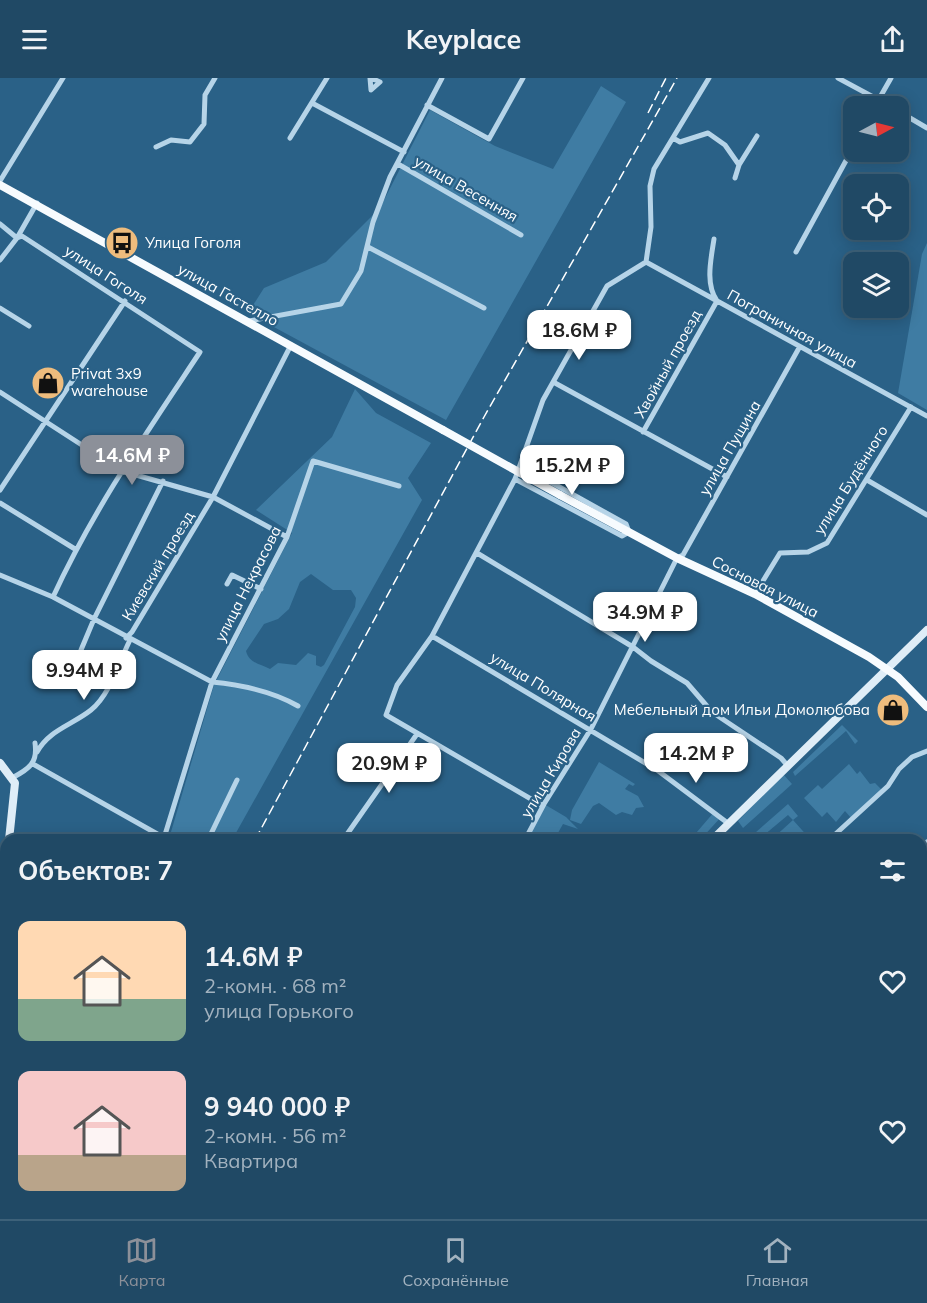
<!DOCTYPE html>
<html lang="ru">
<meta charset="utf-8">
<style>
body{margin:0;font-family:Mulish,sans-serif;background:#2d536e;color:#f1f3f6;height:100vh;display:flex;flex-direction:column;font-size:22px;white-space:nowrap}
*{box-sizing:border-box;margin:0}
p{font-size:20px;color:#a2b2bf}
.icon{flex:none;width:33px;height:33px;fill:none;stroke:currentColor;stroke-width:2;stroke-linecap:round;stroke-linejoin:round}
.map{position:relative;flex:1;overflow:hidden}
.side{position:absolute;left:0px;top:756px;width:927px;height:386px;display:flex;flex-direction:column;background:#204965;border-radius:18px 18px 0 0;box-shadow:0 3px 15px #0003,0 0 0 2px #3d6179}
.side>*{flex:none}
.needle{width:39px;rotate:83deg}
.controls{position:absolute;left:843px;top:18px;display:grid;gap:12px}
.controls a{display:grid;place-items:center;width:66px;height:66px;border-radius:12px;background:#204965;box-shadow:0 3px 15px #0003,0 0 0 2px #3d6179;font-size:30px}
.price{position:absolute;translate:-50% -51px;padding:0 14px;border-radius:12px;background:#fff;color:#222;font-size:20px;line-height:39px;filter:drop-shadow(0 2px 3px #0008)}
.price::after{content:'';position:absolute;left:50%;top:36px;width:18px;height:14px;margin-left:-9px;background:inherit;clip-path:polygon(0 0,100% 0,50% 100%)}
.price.on{background:#8c9099;color:#fff}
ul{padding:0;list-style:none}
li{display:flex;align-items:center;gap:18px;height:150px;padding:0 18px}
li span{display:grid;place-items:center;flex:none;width:168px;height:120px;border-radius:12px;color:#555}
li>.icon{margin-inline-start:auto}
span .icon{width:72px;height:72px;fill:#fffc;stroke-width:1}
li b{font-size:26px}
h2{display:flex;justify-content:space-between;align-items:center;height:72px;padding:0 18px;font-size:26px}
header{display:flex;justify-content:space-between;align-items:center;height:78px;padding:0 18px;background:#204965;font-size:27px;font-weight:700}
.dock{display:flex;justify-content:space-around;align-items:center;height:84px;border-top:2px solid #3d6179;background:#204965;font-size:16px;color:#a2b2bf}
.dock a{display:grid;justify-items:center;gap:3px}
.dock .on{color:#8c9099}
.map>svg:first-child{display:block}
.green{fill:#3f7ca3;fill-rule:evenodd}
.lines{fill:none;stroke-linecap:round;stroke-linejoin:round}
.street{stroke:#b6d4e8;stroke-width:5}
.secondary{stroke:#dfedf7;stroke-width:8}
.primary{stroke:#f7fbfe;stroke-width:8}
.rail{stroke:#fff;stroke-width:1.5;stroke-dasharray:10 4.5;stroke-linecap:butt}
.primary-bridge{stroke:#f7fbfe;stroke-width:8}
.labels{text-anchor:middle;stroke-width:4.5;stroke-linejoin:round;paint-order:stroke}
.street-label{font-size:15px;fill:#fff;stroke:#2a6187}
.poi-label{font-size:15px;fill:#fff;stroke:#2a6187;text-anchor:start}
</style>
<header><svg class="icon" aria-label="menu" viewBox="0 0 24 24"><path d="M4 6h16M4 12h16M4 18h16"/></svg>Keyplace<svg class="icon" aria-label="share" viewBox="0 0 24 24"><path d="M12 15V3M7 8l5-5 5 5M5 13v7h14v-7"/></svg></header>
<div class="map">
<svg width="927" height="1141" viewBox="0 0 927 1141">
<rect width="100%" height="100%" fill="#2a6187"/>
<path class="green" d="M 601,8 L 626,24 L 446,342 L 248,235 L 264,210 L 326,184 L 380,130 L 430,32 L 495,68 L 553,91 Z
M 927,165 L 927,332 L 898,315 L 922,176 Z
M 355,311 L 376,335 L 431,365 L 408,400 L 422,422 L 232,762 L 189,762 L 171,754 L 214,607 L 292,455 L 256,432 L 332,359 ZM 311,496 L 333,512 L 351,512 L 356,520 L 355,529 L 324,587 L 321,589 L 316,587 L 316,578 L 308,575 L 296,587 L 278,585 L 270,591 C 260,586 249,585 246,573 L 264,546 L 278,541 L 289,531 L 300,504 Z
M 842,647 L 858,663 L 855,666 L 846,653 L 795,698 L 793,694 Z
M 599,684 L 635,706 L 633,708 L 629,706 L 625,711 L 638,718 L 644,729 L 636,730 L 632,737 L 622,734 L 616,737 L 599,725 L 593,728 L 581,746 L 570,742 L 572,732 Z
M 849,686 L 857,696 L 860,693 L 870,706 L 875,705 L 882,712 L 852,741 L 845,733 L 836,744 L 827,734 L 822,739 L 804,720 L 818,707 L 822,711 Z
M 783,696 L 792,706 L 743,750 L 738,743 Z
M 544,726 L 566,739 L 578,751 L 563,746 L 554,762 L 527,762 Z
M 788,726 L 798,738 L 793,742 L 811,762 L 771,762 L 793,742 L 788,737 L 758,762 L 747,762 Z
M 715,733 L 722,738 L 700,762 L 684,762 L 690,762 Z
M 0,901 L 3,971 L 6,975 L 6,1029 L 0,1025 Z
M 927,923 L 927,953 L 921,946 L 921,929 Z
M 85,1136 L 140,1136 L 148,1141 L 89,1141 L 84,1139 Z"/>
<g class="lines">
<path class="street" d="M 370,0 L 371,12 L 380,4 L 371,0
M 838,0 L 890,28
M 312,25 L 404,74
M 427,27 L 489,61 L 523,0
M 875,28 L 891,0
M 898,33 L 927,50
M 290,60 L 327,0
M 673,60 L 680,64 L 708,55 L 725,67 L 739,87
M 156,69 L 171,62 L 190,64 L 204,46 L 205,17 L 215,0
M 398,86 L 521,157
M 735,100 L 739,87 L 757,58
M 0,103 L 63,0
M 0,146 L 17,160 L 22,158 L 200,274 C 147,354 93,432 53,519
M 368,169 L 484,230
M 796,174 L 854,68
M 0,182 L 17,160 L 37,125
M 646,184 L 927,338
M 646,184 L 651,149 L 650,108 L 654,91 L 709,0
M 0,230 L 29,248
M 249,243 L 341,226 L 361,193 L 373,144 L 390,99 L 442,0
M 555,305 L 727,399
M 0,314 L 122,393 L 213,419 L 287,459
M 643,354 L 717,223 C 705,206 711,181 714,161
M 515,401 L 622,458 L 629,454 L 626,446 L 520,387
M 867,402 L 927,437
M 0,412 L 125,223
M 0,425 L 75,471
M 477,475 L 633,569 L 651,583 L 687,605 L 712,634 L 781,680 L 787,687
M 0,497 L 53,519 L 212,604 L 164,760
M 227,506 L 232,497 L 261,511
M 755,516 L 780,475 L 808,474 L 827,465 L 911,329
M 432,558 L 657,692 L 729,746
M 126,560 L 132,554 L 213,419 L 291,267
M 81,572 L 94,541 L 163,403
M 298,628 C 272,613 243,607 212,604 L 287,459 L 313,383 L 399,408
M 37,674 C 49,652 72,647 91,632 C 110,617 119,584 130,562
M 33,686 L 168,762
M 12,700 C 29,691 38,685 35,665
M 543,728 L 386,637 L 397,607 L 432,558 L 515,401 L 543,322 L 607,208 L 646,184
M 208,762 L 237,702
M 343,762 L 417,656
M 525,762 L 544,726 L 591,651 L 677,480 L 683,477 L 799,270
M 829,762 L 888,708 L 899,691 L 912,679 L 927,673
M 921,770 L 927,764
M 921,871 L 927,866
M 277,1136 L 278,1141
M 291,1136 L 291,1141
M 251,1137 L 266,1136
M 330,1141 L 332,1136
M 341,1141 L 342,1136
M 547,1141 L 548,1136"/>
<path class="secondary" d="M 0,685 L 15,705 L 9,762
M 712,762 L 927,552
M 6,861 L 6,962
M 722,1136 L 762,1141
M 11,1141 L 14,1136
M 72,1141 L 75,1136
M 408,1141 L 413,1136"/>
<path class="primary" d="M 0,107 L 443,352
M 560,417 L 677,480 L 755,516 L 869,579 L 898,599 L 927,629"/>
<path class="rail" d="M 648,35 L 666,0
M 255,762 L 484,339 L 677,0
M 32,1141 L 35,1136
M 55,1141 L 58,1136"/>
<path class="primary-bridge" d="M 443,352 L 560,417"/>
</g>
<defs>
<g id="bus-disc" transform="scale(1.725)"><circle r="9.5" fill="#eebc7d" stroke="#2a6187"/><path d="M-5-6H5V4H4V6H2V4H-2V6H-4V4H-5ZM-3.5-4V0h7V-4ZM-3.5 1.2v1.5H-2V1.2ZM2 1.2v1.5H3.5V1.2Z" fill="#111"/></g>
<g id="shop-disc" transform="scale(1.725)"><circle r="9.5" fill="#eebc7d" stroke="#2a6187"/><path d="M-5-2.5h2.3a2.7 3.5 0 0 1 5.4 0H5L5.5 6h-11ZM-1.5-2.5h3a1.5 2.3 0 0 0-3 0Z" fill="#111"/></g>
</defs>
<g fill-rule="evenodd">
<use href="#bus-disc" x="122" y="165"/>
<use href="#shop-disc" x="48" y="305"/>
<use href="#shop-disc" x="893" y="632"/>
</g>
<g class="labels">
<g class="street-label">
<text transform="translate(466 111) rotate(30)" y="5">улица Весенняя</text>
<text transform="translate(106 197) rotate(33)" y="5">улица Гоголя</text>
<text transform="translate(228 217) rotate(29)" y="5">улица Гастелло</text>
<text transform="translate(792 251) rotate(29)" y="5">Пограничная улица</text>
<text transform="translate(668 286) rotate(-61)" y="5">Хвойный проезд</text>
<text transform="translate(730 370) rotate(-60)" y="5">улица Пущина</text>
<text transform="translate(851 402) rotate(-58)" y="5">улица Будённого</text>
<text transform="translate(158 488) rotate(-59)" y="5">Киевский проезд</text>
<text transform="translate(248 506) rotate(-63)" y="5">улица Некрасова</text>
<text transform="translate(765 509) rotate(27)" y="5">Сосновая улица</text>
<text transform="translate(543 609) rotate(31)" y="5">улица Полярная</text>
<text transform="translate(551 695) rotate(-59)" y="5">улица Кирова</text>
</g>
<g class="poi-label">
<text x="145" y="170">Улица Гоголя</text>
<text x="71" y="301">Privat 3x9<tspan x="71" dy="17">warehouse</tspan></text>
<text x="870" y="637" text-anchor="end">Мебельный дом Ильи Домолюбова</text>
</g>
</g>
</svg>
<div class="controls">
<a><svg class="needle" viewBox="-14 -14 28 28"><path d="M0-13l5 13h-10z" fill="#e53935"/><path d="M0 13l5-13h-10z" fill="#a2b2bf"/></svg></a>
<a><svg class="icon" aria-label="locate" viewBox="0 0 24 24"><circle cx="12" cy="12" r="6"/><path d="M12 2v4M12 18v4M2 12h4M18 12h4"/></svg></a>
<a><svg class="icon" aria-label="layers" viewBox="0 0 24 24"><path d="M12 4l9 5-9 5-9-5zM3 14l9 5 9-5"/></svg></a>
</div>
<b class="price" style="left:579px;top:283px">18.6M ₽</b>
<b class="price on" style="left:132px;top:408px">14.6M ₽</b>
<b class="price" style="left:572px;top:418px">15.2M ₽</b>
<b class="price" style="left:645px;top:565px">34.9M ₽</b>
<b class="price" style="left:84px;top:623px">9.94M ₽</b>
<b class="price" style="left:696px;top:706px">14.2M ₽</b>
<b class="price" style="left:389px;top:716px">20.9M ₽</b>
<section class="side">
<h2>Объектов: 7<svg class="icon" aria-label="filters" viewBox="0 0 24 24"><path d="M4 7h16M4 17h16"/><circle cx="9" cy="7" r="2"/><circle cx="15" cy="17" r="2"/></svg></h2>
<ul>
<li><span style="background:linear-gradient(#ffd9b3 65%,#7fa58c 0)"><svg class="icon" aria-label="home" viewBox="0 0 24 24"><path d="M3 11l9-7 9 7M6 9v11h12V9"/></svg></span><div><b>14.6M ₽</b><p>2-комн. · 68 m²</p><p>улица Горького</p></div><svg class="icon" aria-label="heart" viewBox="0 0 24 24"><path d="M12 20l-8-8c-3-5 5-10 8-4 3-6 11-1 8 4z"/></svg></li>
<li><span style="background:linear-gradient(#f6c9c9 70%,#b9a48a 0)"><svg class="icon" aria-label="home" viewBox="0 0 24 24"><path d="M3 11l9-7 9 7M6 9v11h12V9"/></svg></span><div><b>9 940 000 ₽</b><p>2-комн. · 56 m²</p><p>Квартира</p></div><svg class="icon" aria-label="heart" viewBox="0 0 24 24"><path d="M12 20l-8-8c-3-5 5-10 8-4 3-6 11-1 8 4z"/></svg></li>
</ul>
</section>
</div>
<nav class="dock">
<a class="on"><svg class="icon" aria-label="map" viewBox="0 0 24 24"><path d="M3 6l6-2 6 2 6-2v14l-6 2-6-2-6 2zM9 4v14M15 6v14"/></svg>Карта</a>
<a><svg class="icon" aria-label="saved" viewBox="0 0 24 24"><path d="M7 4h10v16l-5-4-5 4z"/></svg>Сохранённые</a>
<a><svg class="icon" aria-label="home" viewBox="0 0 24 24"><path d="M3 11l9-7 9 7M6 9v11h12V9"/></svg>Главная</a>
</nav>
